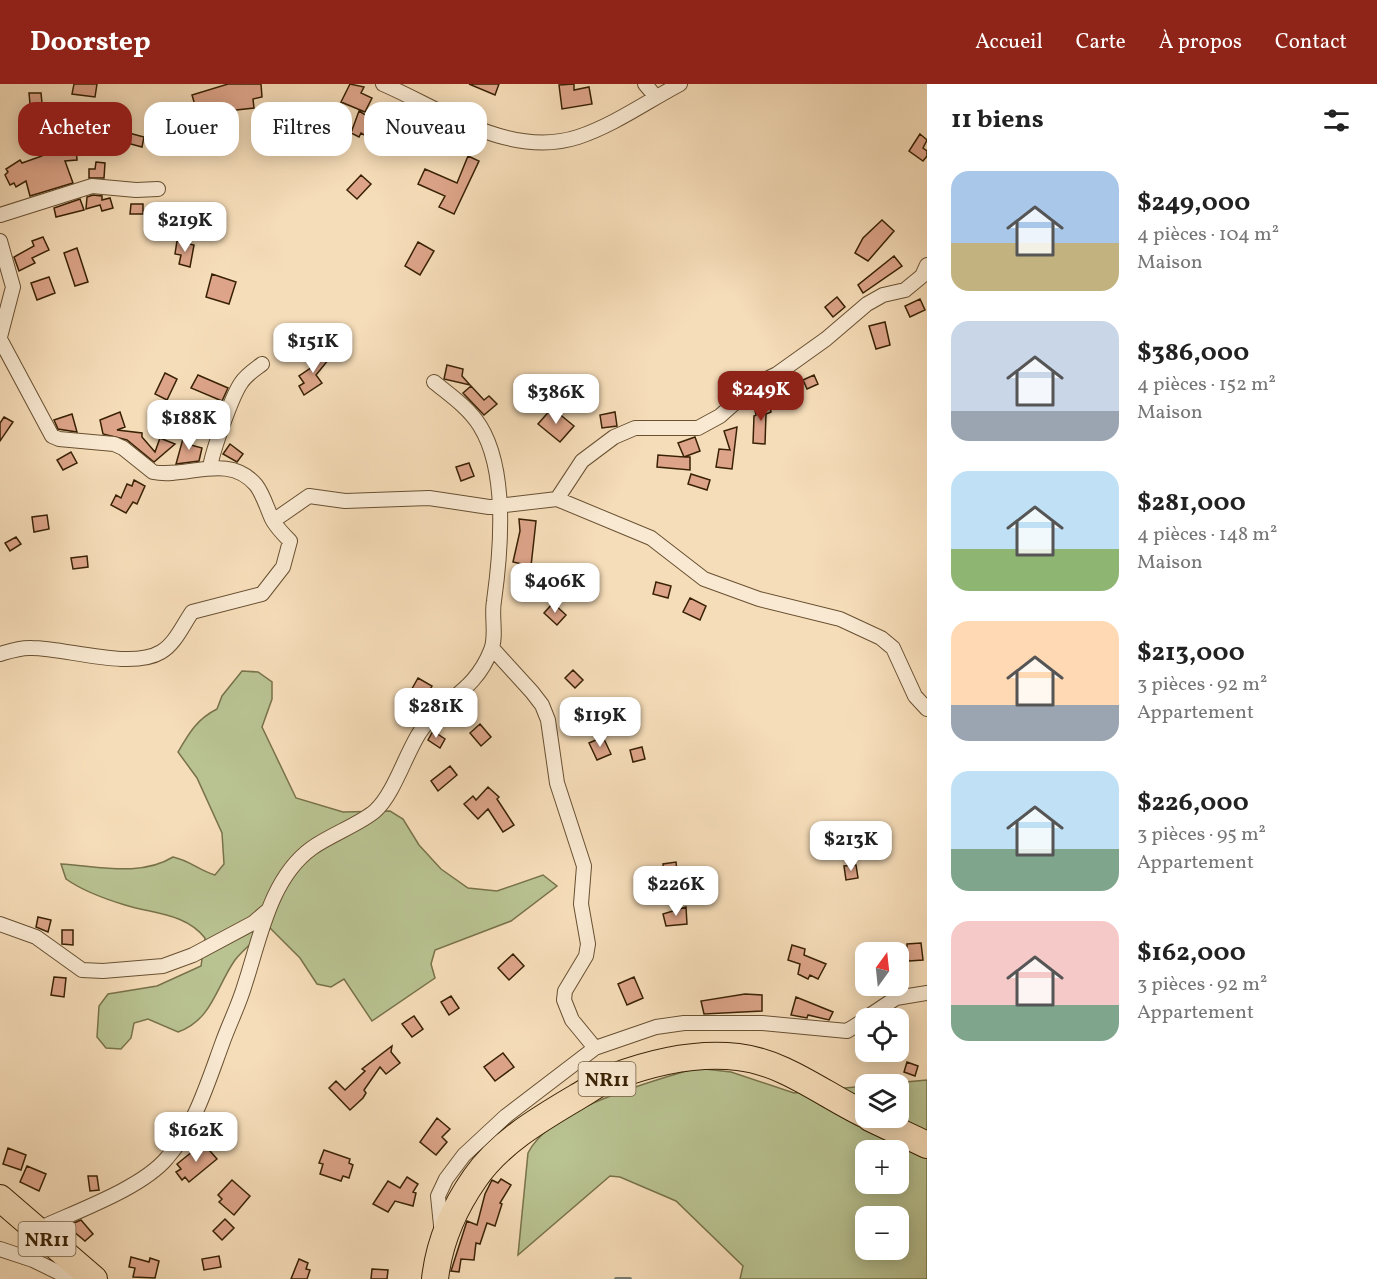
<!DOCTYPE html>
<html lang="fr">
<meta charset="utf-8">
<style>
body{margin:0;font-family:Vollkorn,serif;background:#f6f6f6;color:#222;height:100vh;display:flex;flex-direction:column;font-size:22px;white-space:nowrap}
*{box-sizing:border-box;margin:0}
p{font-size:20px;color:#767676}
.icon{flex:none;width:33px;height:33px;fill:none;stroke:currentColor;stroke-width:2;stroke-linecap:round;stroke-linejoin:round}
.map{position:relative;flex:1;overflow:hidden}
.sheet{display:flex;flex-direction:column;background:#fff;width:450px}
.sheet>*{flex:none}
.top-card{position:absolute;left:18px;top:18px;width:570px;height:54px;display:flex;gap:12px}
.needle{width:39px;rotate:15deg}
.tools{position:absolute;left:855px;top:858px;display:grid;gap:12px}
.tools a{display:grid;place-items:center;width:54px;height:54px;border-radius:12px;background:#fff;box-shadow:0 3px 15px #0003;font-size:30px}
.price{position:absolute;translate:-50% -51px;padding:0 14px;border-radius:12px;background:#fff;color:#222;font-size:20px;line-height:39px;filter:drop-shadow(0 2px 3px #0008)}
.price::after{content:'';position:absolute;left:50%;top:36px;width:18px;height:14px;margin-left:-9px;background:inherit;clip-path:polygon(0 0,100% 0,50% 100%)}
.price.current{background:#8f2418;color:#fff}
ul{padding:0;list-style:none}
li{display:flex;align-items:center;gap:18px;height:150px;padding:0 24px}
li span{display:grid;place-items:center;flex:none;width:168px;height:120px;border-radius:18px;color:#555}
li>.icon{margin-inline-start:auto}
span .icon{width:72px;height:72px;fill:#fffc;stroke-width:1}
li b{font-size:26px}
h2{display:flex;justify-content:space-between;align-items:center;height:72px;padding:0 24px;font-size:26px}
.chip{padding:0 21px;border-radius:18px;background:#fff;box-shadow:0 3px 15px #0003;font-size:21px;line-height:54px}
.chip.current{background:#8f2418;color:#fff}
header{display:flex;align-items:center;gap:36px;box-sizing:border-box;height:84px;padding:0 30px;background:#8f2418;color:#fff}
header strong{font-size:28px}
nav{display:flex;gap:33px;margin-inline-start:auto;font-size:21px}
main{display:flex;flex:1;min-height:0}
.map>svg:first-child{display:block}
.green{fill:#b9c291;stroke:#78724a;stroke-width:1.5;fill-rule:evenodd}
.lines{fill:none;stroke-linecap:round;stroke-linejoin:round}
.stream{stroke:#777c71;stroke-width:4}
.building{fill:#dda489;stroke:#382104;stroke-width:1.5}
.street-casing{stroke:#685031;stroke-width:16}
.highway-casing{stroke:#382104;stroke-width:28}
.street{stroke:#f9e9d2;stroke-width:14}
.highway{stroke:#f6ddb9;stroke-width:26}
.labels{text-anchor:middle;stroke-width:4.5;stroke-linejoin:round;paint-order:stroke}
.shield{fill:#f9e9d2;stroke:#725d42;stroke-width:1.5}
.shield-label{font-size:20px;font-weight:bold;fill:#382104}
</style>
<header>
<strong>Doorstep</strong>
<nav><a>Accueil</a><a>Carte</a><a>À propos</a><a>Contact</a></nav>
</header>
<main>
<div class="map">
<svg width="927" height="1195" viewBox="0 0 927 1195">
<rect width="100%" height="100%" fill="#f6ddb9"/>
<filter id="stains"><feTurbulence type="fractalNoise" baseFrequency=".00333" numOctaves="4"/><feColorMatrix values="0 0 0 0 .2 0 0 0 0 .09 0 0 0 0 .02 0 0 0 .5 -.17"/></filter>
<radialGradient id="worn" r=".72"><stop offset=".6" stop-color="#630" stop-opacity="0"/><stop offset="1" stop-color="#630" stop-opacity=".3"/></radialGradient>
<path class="green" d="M 242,587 L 258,588 L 272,598 L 272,615 L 262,643 L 296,714 L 343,728 L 390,727 L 403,735 L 419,761 L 441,785 L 468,804 L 497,807 L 543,791 L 557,802 L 511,837 L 435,866 L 431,880 L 435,894 L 372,937 L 344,895 L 331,903 L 317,900 L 300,874 L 269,843 C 258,854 244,864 235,876 C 216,903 212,936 178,948 L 148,935 L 134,939 L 131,954 L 121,965 L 106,964 L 97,953 L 99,922 L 108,910 L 157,902 L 201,882 L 205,854 C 185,829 154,830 125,821 C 105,815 83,807 66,795 L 61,780 C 98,782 141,793 173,773 C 191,777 198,786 215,791 L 224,780 L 222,749 L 197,694 L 178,668 C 189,649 197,635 217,625 L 222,612 Z
M 696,984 L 731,988 L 794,1009 L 865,1002 L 866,1034 L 898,1034 L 898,1000 L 884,1000 L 927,996 L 927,1195 L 740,1195 L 743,1182 L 676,1117 L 620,1093 L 610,1092 L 518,1171 L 528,1069 C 550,1024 650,998 696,984 ZM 866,1066 L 898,1066 L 898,1100 L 866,1100 ZM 866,1132 L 898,1132 L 898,1166 L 866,1166 Z"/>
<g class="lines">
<path class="stream" d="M 616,1195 L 630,1195"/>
</g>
<path class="building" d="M 74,0 L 97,0 L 95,13 L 72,10 Z
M 228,0 L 261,0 L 262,13 L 253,15 L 254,24 L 227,27 L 199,35 L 192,11 Z
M 350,0 L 364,3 L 361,9 L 372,14 L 365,28 L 341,18 Z
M 469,0 L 499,0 L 495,11 Z
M 574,0 L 574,6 L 589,3 L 592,20 L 562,25 L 559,1 Z
M 29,9 L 41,9 L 42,19 L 30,20 Z
M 359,27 L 382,41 L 373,56 L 361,49 L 359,53 L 351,49 Z
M 129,49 L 144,53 L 142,63 L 127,59 Z
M 920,50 L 927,56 L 923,64 L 927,67 L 927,72 L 923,77 L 909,67 Z
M 76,64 L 77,76 L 65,77 L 73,99 L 30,112 L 26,97 L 16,103 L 14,99 L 10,101 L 5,91 L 8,88 L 6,85 L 20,76 L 22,79 L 42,72 L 43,68 Z
M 468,72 L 479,77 L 454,130 L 439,123 L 445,112 L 418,100 L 425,85 L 457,99 Z
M 96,78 L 105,79 L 104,94 L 89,94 L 89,85 L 95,85 Z
M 361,91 L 371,100 L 357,115 L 347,106 Z
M 93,111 L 102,112 L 102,116 L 110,114 L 113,124 L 102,127 L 100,121 L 86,125 L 87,113 Z
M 80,115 L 84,126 L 56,133 L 54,124 Z
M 131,120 L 143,120 L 143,130 L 130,130 Z
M 882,136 L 894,147 L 868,177 L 855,169 L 863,154 Z
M 43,153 L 49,166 L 32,174 L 35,179 L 19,187 L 14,173 L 34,162 L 32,157 Z
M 177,157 L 194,161 L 190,183 L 179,180 L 181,171 L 175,170 Z
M 418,158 L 434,167 L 420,191 L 405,182 Z
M 77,164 L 88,198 L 75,202 L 64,169 Z
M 894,172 L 902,182 L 863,209 L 858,201 Z
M 212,190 L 236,198 L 229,220 L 206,213 Z
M 49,193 L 55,209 L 37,216 L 31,199 Z
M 837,213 L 845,223 L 833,233 L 825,223 Z
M 920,215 L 925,226 L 910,233 L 905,222 Z
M 885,238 L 890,261 L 876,265 L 869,242 Z
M 316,268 L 329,275 L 316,291 L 322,299 L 304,311 L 299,302 L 304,299 L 299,292 L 315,281 L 309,277 Z
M 447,281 L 463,285 L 462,292 L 470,301 L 444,295 Z
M 165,289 L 177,295 L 167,316 L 155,310 Z
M 198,291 L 228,304 L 222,317 L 191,304 Z
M 814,291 L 818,300 L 807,305 L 803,296 Z
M 471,302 L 484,316 L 489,312 L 497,320 L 484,331 L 463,309 Z
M 769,317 L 771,328 L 766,330 L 765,360 L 753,359 L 754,332 L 756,331 L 754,321 Z
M 552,324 L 574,342 L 560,358 L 538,340 Z
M 120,328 L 125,343 L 117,346 L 142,349 L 142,353 L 155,368 L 160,354 L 175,360 L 154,378 L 127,356 L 103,350 L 100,336 Z
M 615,328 L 617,342 L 602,344 L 600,331 Z
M 72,330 L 77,348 L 58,345 L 54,336 Z
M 4,333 L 13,338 L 0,357 L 0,339 Z
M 737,343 L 732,385 L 716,383 L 719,365 L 730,366 L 724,347 Z
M 184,351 L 194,353 L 191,361 L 202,364 L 199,377 L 176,380 Z
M 695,353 L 700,367 L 684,373 L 690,373 L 690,386 L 657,383 L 658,371 L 684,373 L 678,359 Z
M 230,360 L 243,370 L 237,378 L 223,370 Z
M 71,368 L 77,379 L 63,386 L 57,376 Z
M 469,379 L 474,392 L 461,397 L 456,383 Z
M 691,390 L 710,396 L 707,406 L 688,400 Z
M 134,396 L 145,402 L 137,420 L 133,418 L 126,429 L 111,421 L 116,411 L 121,414 L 127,400 L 132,402 Z
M 47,431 L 49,445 L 34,448 L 32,433 Z
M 519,435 L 536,437 L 531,482 L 513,478 L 520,447 Z
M 16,453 L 21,460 L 10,467 L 5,459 Z
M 87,472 L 88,483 L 73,485 L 71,474 Z
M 656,498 L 671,502 L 668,514 L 653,510 Z
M 690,514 L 706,522 L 700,536 L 683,528 Z
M 553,519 L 566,531 L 557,541 L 544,529 Z
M 573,586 L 583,596 L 575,604 L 565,594 Z
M 418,594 L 432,602 L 424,616 L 421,614 L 414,625 L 404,619 Z
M 480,640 L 491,653 L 481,662 L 470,649 Z
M 433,647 L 445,655 L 440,664 L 428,656 Z
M 603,653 L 611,670 L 597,676 L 589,659 Z
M 642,663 L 645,675 L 633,678 L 630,666 Z
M 450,682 L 457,691 L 438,707 L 431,697 Z
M 488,703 L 499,713 L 497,715 L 514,741 L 503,748 L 488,725 L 478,735 L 464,720 L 473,712 L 476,716 Z
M 676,778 L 678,796 L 665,798 L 663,780 Z
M 856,781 L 858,794 L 846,796 L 844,782 Z
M 686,823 L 687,840 L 666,842 L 663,830 Z
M 38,833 L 51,836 L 48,848 L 36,843 Z
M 62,846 L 73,846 L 73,861 L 62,860 Z
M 921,859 L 923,876 L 909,877 L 905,867 L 907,866 L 907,860 Z
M 792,861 L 805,865 L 804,871 L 826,880 L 818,895 L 810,891 L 808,895 L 798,890 L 800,880 L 788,876 Z
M 513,870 L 524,882 L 509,896 L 498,884 Z
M 54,893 L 66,894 L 64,913 L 51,911 Z
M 634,893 L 643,914 L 627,921 L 618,900 Z
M 745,910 L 762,911 L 762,927 L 704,930 L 701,917 Z
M 451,912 L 459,924 L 449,931 L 441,918 Z
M 796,913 L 833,928 L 829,936 L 808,931 L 807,934 L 791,931 Z
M 414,932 L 423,945 L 412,953 L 402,940 Z
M 392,962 L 391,968 L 400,979 L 386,990 L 380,983 L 364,1006 L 366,1009 L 363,1014 L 350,1026 L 329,1004 L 336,997 L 345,1006 L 365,987 L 362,985 Z
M 503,969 L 514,983 L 495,997 L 484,983 Z
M 907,978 L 918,982 L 915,992 L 904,988 Z
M 437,1034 L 450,1045 L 442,1053 L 447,1058 L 436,1071 L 420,1058 Z
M 203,1059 L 217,1075 L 189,1098 L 185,1093 L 182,1096 L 176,1088 L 181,1085 L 177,1080 Z
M 8,1064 L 26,1071 L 21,1086 L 3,1080 Z
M 324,1066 L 350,1075 L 349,1079 L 353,1081 L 349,1094 L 343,1092 L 341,1097 L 320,1090 L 323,1080 L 319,1079 Z
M 27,1082 L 46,1090 L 39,1107 L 20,1098 Z
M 88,1092 L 97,1092 L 99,1106 L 90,1107 Z
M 407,1093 L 418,1100 L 413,1108 L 416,1109 L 413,1122 L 395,1117 L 388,1128 L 373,1120 L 388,1097 L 400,1104 Z
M 501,1095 L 511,1101 L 500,1119 L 502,1120 L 495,1142 L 487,1139 L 480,1160 L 476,1159 L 474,1176 L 461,1175 L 459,1188 L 451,1187 L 467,1137 L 477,1141 L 485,1110 L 492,1096 L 498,1099 Z
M 232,1096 L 250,1112 L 234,1131 L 219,1118 L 222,1115 L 218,1111 Z
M 225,1135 L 234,1144 L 222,1156 L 213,1147 Z
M 81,1136 L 93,1150 L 85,1157 L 67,1142 Z
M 219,1172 L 221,1183 L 204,1186 L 202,1175 Z
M 131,1173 L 149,1178 L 150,1174 L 159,1177 L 155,1194 L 133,1193 L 135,1184 L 129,1183 Z
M 299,1175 L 308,1179 L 306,1185 L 310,1186 L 307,1195 L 291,1195 Z
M 372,1185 L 388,1186 L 387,1195 L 371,1195 Z"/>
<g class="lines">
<g class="street-casing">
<path id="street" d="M 383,0 C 443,26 510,75 578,53 C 614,41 646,18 680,0
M 645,0 L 656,13
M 0,131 L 92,102 L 136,106 L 158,105
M 0,157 L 13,203 L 0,253
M 0,255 L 52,352 L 59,355 L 114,360 L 123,364 L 153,388 C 187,395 228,368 256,401 C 263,410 267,424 272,435 C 276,443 283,450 290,457 L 283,483 L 262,510 L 192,528 C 183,541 175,560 161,568 C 131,586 66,564 32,564 C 21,563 10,567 0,570
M 210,384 C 212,368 232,312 241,299 C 246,291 254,286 262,280
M 557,415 L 651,454 L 704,495 L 759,515 L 840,535 L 881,554 L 893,564 L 915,612 L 927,625
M 273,437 L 309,412 L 345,417 L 429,414 L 489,423 L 557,415 L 582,377 L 614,353 L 635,344 L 698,344 L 720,332 L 756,300 L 777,290 L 826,255 L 867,220 L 883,211 L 905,206 L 922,192 L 927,181
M 492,564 L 532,608 L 542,621 L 548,636 L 557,699 L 584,782 L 581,820 L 588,860 L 586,872 L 565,907 L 564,916 L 572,936 L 595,964
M 0,840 L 36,853 L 82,886 L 103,887 L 163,882 L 193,871 L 253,839 L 267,827
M 866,934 L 896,914 L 927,909
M 36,1146 C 74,1128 141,1105 167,1074 C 194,1044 208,998 222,960 C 229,940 239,921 245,900 C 260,855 270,794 312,764 C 330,751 360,740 375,727 C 394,710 406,669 420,648 C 441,615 474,610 491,566 C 497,552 491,532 494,517 C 501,467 508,387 480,342 C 469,324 450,311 434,298
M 442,1151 L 438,1112 L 446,1095 L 464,1071 L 506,1032 L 595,964 L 656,943 L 684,939 L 762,939 L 847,947 L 866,935
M 0,1165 L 33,1176 L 72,1195"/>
</g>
<g class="highway-casing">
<path id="highway" d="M 870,1034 L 927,1061
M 0,1114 L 94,1195
M 435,1195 C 439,1159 454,1124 475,1094 C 500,1058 540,1035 577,1013 C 589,1006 601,997 613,993 C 653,978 695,968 738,973 C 784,978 824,1011 866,1031"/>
</g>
<use href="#street" class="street"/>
<use href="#highway" class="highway"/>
</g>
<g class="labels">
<g class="shield">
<rect x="578.5" y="978" width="57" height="34" rx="4.5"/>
<rect x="18.5" y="1138" width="57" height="34" rx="4.5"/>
</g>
<g class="shield-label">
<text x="607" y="1002">NR11</text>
<text x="47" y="1162">NR11</text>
</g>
</g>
<rect width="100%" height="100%" filter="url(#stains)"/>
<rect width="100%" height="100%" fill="url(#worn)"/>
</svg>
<div class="tools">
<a><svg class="needle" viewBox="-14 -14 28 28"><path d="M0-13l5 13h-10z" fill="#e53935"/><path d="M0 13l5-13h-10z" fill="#767676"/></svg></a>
<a><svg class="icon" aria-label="locate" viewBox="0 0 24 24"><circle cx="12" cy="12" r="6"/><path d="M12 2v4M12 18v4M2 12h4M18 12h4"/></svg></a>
<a><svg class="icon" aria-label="layers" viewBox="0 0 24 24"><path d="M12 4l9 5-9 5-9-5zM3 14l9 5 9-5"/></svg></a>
<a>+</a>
<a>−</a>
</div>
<b class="price" style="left:185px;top:169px">$219K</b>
<b class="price" style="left:313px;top:290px">$151K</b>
<b class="price current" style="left:761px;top:338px">$249K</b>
<b class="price" style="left:556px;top:341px">$386K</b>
<b class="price" style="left:189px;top:367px">$188K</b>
<b class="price" style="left:555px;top:530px">$406K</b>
<b class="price" style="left:436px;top:655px">$281K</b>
<b class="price" style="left:600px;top:664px">$119K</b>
<b class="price" style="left:851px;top:788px">$213K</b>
<b class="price" style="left:676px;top:833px">$226K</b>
<b class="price" style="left:196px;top:1079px">$162K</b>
<div class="top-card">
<a class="chip current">Acheter</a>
<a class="chip">Louer</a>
<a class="chip">Filtres</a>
<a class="chip">Nouveau</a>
</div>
</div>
<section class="sheet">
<h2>11 biens<svg class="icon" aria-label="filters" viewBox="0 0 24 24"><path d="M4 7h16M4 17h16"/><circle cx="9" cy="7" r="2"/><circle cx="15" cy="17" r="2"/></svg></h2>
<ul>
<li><span style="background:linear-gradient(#a9c7e8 60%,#c2b280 0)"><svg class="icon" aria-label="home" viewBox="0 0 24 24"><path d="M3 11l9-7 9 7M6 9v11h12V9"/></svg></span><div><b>$249,000</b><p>4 pièces · 104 m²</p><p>Maison</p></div></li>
<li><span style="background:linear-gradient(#c9d6e8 75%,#9aa5b1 0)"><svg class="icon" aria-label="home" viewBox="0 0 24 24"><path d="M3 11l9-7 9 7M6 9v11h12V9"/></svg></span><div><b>$386,000</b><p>4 pièces · 152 m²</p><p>Maison</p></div></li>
<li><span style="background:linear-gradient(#bfe0f5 65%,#8fb573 0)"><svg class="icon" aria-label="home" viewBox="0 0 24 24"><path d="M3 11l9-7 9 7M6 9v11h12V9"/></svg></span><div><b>$281,000</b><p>4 pièces · 148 m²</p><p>Maison</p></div></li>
<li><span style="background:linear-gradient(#ffd9b3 70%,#9aa5b1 0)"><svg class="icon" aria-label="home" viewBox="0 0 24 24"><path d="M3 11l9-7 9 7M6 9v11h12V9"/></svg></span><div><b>$213,000</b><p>3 pièces · 92 m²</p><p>Appartement</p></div></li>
<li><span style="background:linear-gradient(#bfe0f5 65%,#7fa58c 0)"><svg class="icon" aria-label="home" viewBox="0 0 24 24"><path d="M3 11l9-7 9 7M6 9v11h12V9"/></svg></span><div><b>$226,000</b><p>3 pièces · 95 m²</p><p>Appartement</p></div></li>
<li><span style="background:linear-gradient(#f6c9c9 70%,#7fa58c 0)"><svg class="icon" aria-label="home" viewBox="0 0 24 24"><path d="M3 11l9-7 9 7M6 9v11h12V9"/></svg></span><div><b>$162,000</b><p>3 pièces · 92 m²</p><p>Appartement</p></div></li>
</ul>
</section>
</main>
